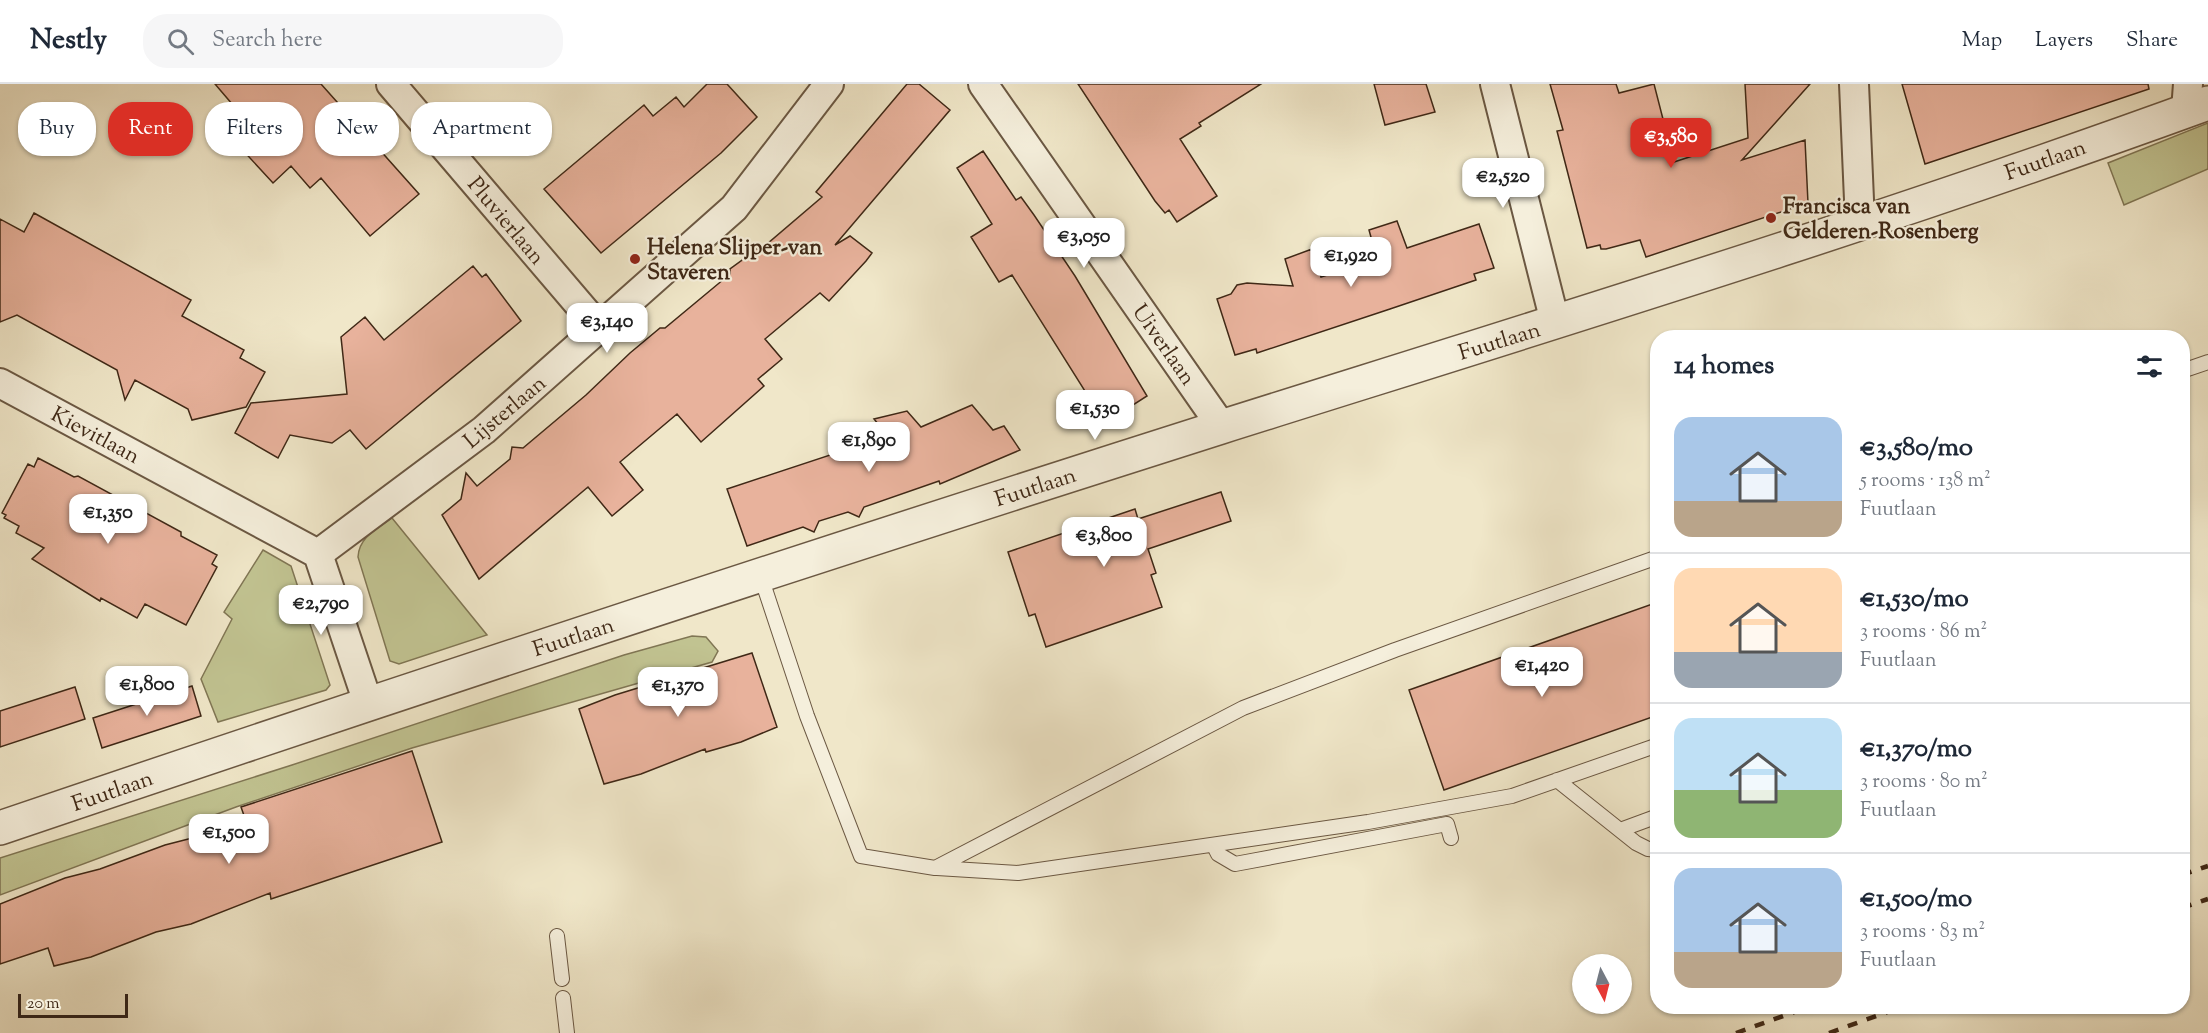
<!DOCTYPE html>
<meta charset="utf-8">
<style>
body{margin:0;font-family:"Sorts Mill Goudy",serif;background:#f6f6f7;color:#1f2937;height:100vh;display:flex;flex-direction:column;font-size:22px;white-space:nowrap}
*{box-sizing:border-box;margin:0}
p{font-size:20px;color:#747a83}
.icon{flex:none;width:33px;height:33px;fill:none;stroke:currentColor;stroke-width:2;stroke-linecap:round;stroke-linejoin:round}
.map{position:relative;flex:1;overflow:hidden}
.side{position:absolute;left:1650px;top:246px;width:540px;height:684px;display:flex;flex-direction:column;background:#fff;border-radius:24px;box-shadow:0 2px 4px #0004}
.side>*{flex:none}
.hud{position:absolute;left:18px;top:18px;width:570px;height:54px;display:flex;gap:12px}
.needle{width:39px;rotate:173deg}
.tools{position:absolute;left:1572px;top:870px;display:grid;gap:12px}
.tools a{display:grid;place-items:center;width:60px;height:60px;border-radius:50%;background:#fff;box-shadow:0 2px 4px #0004;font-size:30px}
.scale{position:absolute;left:18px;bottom:15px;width:110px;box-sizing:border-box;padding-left:6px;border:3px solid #3f2816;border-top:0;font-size:16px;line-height:21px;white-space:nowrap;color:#3f2816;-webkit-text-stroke:4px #f5efdc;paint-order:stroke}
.price{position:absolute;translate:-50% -51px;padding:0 14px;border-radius:12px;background:#fff;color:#222;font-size:20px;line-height:39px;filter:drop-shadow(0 2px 3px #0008)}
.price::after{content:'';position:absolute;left:50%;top:36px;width:18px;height:14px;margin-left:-9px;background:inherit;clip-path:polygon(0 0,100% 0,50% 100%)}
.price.active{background:#d93025;color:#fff}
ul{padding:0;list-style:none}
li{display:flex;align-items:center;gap:18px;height:150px;padding:0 24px}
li+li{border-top:2px solid #e0e1e3}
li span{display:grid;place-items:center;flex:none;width:168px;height:120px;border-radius:18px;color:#555}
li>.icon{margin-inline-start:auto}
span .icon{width:72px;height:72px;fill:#fffc;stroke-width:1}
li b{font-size:26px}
h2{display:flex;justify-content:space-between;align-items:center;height:72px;padding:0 24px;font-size:26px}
.chip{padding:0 21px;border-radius:24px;background:#fff;box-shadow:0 2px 4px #0004;font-size:21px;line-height:54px}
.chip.active{background:#d93025;color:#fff}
header{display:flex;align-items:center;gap:36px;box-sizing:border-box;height:84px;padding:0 30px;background:#fff;border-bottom:2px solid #e0e1e3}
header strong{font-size:28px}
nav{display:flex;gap:33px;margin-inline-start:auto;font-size:21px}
.search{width:420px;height:54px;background:#f6f6f7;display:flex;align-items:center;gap:15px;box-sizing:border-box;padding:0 21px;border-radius:24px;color:#747a83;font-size:22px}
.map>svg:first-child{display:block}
.green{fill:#c1c391;stroke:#807654;stroke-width:1.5}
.building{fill:#e8b29c;stroke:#3f2816;stroke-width:1.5}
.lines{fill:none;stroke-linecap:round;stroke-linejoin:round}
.service-casing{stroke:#6b5843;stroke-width:16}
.minor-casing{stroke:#6b5843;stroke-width:32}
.tertiary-casing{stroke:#6b5843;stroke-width:36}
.service{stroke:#f5efdc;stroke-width:14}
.minor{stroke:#f5efdc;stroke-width:28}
.tertiary{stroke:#f5efdc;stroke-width:33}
.rail{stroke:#3f2816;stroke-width:4.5;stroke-dasharray:10 10;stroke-linecap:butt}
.poi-dot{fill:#8f2418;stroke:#f5efdc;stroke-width:2}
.labels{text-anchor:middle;stroke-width:4.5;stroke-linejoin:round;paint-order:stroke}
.street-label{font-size:22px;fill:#3f2816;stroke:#f5efdc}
.poi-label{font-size:22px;font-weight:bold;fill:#3f2816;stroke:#f5efdc;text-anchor:start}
</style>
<header>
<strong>Nestly</strong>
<div class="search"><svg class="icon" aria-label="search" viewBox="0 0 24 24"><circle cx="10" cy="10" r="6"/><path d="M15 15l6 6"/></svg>Search here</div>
<nav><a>Map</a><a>Layers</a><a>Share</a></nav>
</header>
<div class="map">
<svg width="2208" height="949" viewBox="0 0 2208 949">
<rect width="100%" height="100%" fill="#f0e7c9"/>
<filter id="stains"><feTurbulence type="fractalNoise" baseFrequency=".00333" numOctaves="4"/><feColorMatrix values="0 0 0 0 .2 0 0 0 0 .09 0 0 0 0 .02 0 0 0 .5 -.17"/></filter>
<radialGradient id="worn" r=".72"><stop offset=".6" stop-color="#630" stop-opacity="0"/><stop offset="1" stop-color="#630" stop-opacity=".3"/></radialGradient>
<path class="green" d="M 2208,39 L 2208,85 L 2124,121 L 2108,79 Z
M 392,434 L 487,551 L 399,580 L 390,577 L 358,473 C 359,453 377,445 392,434 Z
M 263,466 L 291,482 L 330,601 L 326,606 L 218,638 L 201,595 L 232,535 L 224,528 Z
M 692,552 L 706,553 L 718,567 L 712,578 L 412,664 L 236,723 L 0,811 L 0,774 L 292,681 L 624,571 Z"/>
<path class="building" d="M 215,0 L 321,0 L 419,110 L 370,152 L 321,94 L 310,104 L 291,82 L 273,99 L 239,62 L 256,48 Z
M 707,0 L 727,0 L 757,33 L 721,69 L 601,169 L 544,105 L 644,21 L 653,32 L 676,13 L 684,23 Z
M 907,0 L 919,0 L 950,26 L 835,161 L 850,152 L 872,169 L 866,177 L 829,217 L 820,209 L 765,255 L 782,275 L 758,295 L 764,302 L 701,358 L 677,330 L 620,378 L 643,406 L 612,432 L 588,403 L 479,495 L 442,431 L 461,415 L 466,389 L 477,402 L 510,375 L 512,363 L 523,364 L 586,311 L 630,269 L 660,244 L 665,244 L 730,190 L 730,185 L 749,171 L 751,165 L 761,165 L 822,113 L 816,108 Z
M 1078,0 L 1261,0 L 1199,39 L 1201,42 L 1180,55 L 1217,112 L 1177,138 L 1169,126 L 1165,129 L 1155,117 Z
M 1374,0 L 1426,0 L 1435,28 L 1385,41 Z
M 1550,0 L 1616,0 L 1619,9 L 1654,0 L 1674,78 L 1748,54 L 1745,0 L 1810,0 L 1742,76 L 1805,56 L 1808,119 L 1646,173 L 1640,156 L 1606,165 L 1601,165 L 1600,161 L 1587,164 L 1557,47 L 1563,46 Z
M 1902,0 L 2148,0 L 2149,5 L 1925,80 Z
M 983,67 L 1016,116 L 1021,113 L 1034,131 L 1075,192 L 1147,312 L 1105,339 L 1012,191 L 999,198 L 971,153 L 992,140 L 957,84 Z
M 34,129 L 191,216 L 182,232 L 244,266 L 240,274 L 265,288 L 246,323 L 192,336 L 188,325 L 135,296 L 125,316 L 117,286 L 17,231 L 0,238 L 0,135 L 24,148 Z
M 1397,137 L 1407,164 L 1479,140 L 1494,184 L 1474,190 L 1476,196 L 1390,225 L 1257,269 L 1256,265 L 1235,271 L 1217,215 L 1231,210 L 1237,201 L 1247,199 L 1293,202 L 1285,175 L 1312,165 L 1321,193 L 1377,175 L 1369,146 Z
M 473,182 L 482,193 L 486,190 L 521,237 L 366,365 L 350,346 L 332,359 L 290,351 L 278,374 L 235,349 L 251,319 L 347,310 L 341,253 L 365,233 L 384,256 Z
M 972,321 L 993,346 L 1004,342 L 1020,366 L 940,400 L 939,397 L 864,423 L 859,433 L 848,428 L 819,437 L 814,448 L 803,443 L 747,462 L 727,405 L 888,352 L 874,335 L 907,327 L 921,343 Z
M 38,374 L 74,393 L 78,392 L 181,448 L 181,452 L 217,471 L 212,480 L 217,483 L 186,541 L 145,520 L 137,534 L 101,514 L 100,517 L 32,475 L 44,464 L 16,449 L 19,442 L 4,434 L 6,431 L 2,429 L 28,380 L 34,383 Z
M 1221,408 L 1231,437 L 1148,465 L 1156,489 L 1151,491 L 1162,523 L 1046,563 L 1035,530 L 1029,532 L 1008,468 L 1135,425 L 1138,435 Z
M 1658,518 L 1658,631 L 1444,706 L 1409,606 Z
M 752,569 L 777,643 L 741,658 L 706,668 L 705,665 L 641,690 L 604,700 L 579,625 L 615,611 Z
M 192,602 L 201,632 L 102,664 L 93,634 Z
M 75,603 L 85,635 L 0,663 L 0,627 Z
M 412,667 L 442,758 L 271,815 L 270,809 L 191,840 L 156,848 L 91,873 L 54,882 L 48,864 L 0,880 L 0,820 L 65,794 L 100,785 L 165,761 L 247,740 L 241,723 Z"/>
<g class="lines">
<g class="service-casing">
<path id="service" d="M 2182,287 L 2208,278
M 760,490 L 807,632 L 861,772 L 935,784 L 1243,624 L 1395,566 L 1658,473
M 1557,696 L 1636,759 L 1648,765 L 1658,766
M 1620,746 L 1658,732
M 1214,762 L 1218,770 L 1235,780 L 1447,740 L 1451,754
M 937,784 L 1018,789 L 1368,738 L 1512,712 L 1658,661
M 557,852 L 562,895
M 563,914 L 567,949"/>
</g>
<g class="minor-casing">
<path id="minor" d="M 391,0 L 600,245
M 983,0 L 1222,343
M 1495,0 L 1555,238
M 1854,0 L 1860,139
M 2186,27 L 2188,0
M 0,299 L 318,470
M 318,470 L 484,346 L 734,124 L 829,0
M 318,470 L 368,619"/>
</g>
<g class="tertiary-casing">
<path id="tertiary" d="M 0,744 C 406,606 812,473 1221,343 C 1551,239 1882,138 2208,19"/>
</g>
<use href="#service" class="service"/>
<use href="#minor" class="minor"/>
<use href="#tertiary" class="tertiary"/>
<path class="rail" d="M 2182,791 L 2208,782
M 2182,824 L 2208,815
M 1736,949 L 1811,922
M 1829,949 L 1904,922"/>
</g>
<g class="poi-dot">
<circle cx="1771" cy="134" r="6"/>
<circle cx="635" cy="175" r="6"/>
</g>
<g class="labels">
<g class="street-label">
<text transform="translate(2045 75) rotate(-19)" y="8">Fuutlaan</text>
<text transform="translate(507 136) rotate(50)" y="8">Pluvierlaan</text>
<text transform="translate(1499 256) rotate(-17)" y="8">Fuutlaan</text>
<text transform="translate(1165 260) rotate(55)" y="8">Uiverlaan</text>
<text transform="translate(504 327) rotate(-40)" y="8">Lijsterlaan</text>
<text transform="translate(96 350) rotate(28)" y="8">Kievitlaan</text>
<text transform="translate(1035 402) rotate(-18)" y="8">Fuutlaan</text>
<text transform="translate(573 552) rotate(-18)" y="8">Fuutlaan</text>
<text transform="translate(112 706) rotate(-19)" y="8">Fuutlaan</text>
</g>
<g class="poi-label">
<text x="1783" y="129">Francisca van<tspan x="1783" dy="25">Gelderen-Rosenberg</tspan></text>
<text x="647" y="170">Helena Slijper-van<tspan x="647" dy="25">Staveren</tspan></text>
</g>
</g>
<rect width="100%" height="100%" filter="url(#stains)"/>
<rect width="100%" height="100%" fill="url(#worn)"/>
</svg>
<div class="tools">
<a><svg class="needle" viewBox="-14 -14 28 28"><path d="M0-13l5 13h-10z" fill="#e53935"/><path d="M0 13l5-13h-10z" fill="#747a83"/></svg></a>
</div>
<div class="scale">20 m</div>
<b class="price active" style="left:1671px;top:85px">€3,580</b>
<b class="price" style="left:1503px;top:125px">€2,520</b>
<b class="price" style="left:1084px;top:185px">€3,050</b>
<b class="price" style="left:1351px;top:204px">€1,920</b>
<b class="price" style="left:607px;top:270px">€3,140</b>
<b class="price" style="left:1095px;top:357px">€1,530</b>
<b class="price" style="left:869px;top:389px">€1,890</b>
<b class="price" style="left:108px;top:461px">€1,350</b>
<b class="price" style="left:1104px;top:484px">€3,800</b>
<b class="price" style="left:321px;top:552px">€2,790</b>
<b class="price" style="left:1542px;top:614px">€1,420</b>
<b class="price" style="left:147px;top:633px">€1,800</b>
<b class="price" style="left:678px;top:634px">€1,370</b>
<b class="price" style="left:229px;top:781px">€1,500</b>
<div class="hud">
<a class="chip">Buy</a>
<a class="chip active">Rent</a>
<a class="chip">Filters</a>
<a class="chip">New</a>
<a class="chip">Apartment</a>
</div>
<section class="side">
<h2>14 homes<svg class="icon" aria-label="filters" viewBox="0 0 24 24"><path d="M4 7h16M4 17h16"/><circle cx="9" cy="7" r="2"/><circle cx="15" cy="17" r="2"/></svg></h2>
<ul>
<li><span style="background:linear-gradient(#a9c7e8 70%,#b9a48a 0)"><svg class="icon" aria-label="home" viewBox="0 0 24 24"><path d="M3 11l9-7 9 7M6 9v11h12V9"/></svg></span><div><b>€3,580/mo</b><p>5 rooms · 138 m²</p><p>Fuutlaan</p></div></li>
<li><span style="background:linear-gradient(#ffd9b3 70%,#9aa5b1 0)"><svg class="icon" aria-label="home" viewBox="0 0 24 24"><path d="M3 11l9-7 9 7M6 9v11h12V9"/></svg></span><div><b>€1,530/mo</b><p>3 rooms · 86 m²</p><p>Fuutlaan</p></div></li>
<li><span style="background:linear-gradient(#bfe0f5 60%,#8fb573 0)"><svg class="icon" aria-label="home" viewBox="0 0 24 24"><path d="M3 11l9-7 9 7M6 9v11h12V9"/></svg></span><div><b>€1,370/mo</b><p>3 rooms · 80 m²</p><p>Fuutlaan</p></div></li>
<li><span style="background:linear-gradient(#a9c7e8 70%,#b9a48a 0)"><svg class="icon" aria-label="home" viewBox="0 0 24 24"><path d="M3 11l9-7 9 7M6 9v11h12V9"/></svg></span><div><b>€1,500/mo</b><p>3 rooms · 83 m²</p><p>Fuutlaan</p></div></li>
</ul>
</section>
</div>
